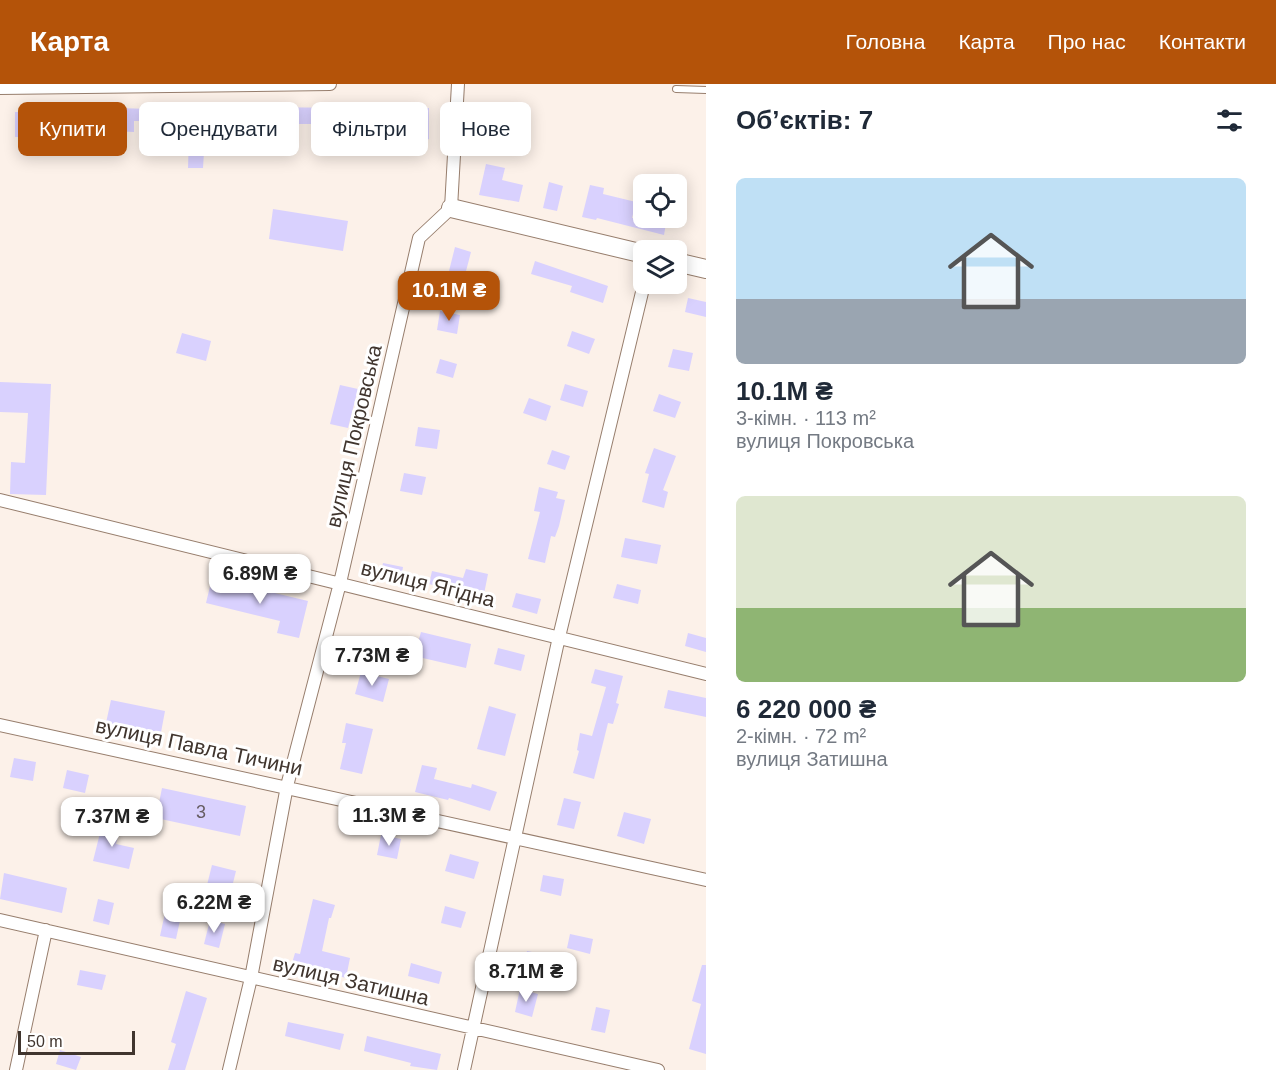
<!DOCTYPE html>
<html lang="uk">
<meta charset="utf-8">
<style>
body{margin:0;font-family:Arial,sans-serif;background:#f6f6f7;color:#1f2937;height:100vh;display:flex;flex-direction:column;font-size:22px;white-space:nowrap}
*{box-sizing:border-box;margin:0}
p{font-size:20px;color:#747a83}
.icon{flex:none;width:33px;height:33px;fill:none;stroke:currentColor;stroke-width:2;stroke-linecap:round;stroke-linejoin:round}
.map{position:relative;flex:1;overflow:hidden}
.drawer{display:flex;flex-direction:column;background:#fff;width:570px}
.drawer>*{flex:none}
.banner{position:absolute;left:18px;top:18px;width:570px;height:54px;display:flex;gap:12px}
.fabs{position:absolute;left:633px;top:90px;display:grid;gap:12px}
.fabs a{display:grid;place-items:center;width:54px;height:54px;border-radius:9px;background:#fff;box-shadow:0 3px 15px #0003;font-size:30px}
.scale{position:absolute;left:18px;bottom:15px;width:117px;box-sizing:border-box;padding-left:6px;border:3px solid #40352e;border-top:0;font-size:16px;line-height:21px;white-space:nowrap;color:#40352e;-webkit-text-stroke:4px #fff;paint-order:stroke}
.price{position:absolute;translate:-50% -51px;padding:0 14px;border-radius:12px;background:#fff;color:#222;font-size:20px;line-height:39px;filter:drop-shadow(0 2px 3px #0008)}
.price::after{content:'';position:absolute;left:50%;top:36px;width:18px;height:14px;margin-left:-9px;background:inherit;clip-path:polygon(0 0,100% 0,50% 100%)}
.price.active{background:#b45309;color:#fff}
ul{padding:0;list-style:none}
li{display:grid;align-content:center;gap:12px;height:318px;padding:0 30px}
li span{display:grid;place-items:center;height:186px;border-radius:9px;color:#555}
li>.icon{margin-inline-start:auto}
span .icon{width:108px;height:108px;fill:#fffc;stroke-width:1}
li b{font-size:26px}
h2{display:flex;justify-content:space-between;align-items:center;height:72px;padding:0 30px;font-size:26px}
.chip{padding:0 21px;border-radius:9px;background:#fff;box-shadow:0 3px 15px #0003;font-size:21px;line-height:54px}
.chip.active{background:#b45309;color:#fff}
header{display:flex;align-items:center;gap:36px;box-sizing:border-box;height:84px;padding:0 30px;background:#b45309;color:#fff}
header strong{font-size:28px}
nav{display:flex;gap:33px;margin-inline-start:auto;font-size:21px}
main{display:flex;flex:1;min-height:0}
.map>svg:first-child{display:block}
.building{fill:#d9d1fe}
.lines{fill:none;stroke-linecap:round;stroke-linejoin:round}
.lane-casing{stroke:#977e6d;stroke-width:8}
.street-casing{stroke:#977e6d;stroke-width:14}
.secondary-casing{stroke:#977e6d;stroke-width:20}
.lane{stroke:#fff;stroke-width:6}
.street{stroke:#fff;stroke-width:12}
.secondary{stroke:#fff;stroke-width:18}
.labels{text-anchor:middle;stroke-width:6;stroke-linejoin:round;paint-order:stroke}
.number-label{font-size:18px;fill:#665c62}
.street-label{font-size:21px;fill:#40352e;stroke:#fff}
</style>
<header>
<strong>Карта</strong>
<nav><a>Головна</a><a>Карта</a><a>Про нас</a><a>Контакти</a></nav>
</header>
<main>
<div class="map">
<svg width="706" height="986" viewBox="0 0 706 986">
<rect width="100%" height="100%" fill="#fcf1e9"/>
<path class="building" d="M 502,21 L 502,58 L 484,59 L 484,22 Z
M 151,23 L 176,23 L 176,26 L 183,26 L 182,37 L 134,37 L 134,48 L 111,47 L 111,58 L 95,58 L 95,53 L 63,52 L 64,27 L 117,27 L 117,24 L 151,25 Z
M 244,23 L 355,24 L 355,44 L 336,44 L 337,40 L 244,40 Z
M 416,24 L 429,24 L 429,55 L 417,60 Z
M 15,28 L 34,28 L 34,53 L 15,53 Z
M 189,51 L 205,52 L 203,84 L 188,84 Z
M 486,80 L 505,84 L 502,96 L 523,101 L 519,118 L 479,111 Z
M 549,98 L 563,102 L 557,127 L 543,124 Z
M 590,101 L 604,104 L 603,110 L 636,118 L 632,134 L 667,134 L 664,151 L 597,134 L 596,136 L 582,133 Z
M 273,125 L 348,137 L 343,167 L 269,155 Z
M 455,163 L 471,168 L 465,191 L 449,187 Z
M 535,177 L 608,202 L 603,219 L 570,208 L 572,202 L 531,190 Z
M 688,214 L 706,218 L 706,233 L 685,228 Z
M 440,227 L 460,231 L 457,250 L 437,246 Z
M 572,247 L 595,255 L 589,270 L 567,262 Z
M 182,249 L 211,257 L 206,277 L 176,269 Z
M 673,265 L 693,269 L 689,287 L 668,283 Z
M 440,275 L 457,280 L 453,294 L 436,289 Z
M 0,298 L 51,300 L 46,411 L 10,410 L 11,378 L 25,379 L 28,329 L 0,328 Z
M 565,300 L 588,307 L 583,323 L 560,316 Z
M 340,301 L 358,305 L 348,344 L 330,340 Z
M 659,310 L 681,318 L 675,334 L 653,327 Z
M 529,314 L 551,322 L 546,337 L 523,329 Z
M 418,343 L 440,346 L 437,365 L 415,362 Z
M 654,364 L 676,372 L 663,406 L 668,408 L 664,424 L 642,418 L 649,390 L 645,389 Z
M 552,366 L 570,372 L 565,386 L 547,380 Z
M 404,389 L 426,393 L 422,411 L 400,407 Z
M 539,403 L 558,408 L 556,414 L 565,416 L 559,442 L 555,453 L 551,452 L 545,479 L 528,475 L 540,428 L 534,427 Z
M 625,454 L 661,461 L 657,480 L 621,473 Z
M 383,479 L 403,483 L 401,495 L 380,492 Z
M 466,485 L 488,490 L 483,515 L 429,500 L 432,487 L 463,494 Z
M 212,494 L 308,517 L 299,554 L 277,549 L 280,537 L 206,519 Z
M 617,500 L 641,506 L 638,520 L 613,514 Z
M 516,509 L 541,515 L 537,530 L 512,523 Z
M 421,548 L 471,560 L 466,584 L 414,572 Z
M 688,549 L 706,554 L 706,568 L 685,562 Z
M 498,564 L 525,571 L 521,587 L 494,580 Z
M 595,585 L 623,592 L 616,619 L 619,620 L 613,640 L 608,639 L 594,695 L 573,689 L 579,667 L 577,666 L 580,649 L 592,652 L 606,603 L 591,599 Z
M 361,588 L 389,595 L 383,618 L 355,610 Z
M 668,606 L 706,614 L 706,633 L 664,624 Z
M 111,616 L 165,627 L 159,659 L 104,648 Z
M 489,622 L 516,630 L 505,672 L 477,665 Z
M 346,639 L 373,645 L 362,690 L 340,685 L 346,659 L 342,659 Z
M 14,674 L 36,678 L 33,697 L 10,693 Z
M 422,681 L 437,684 L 434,695 L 471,704 L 472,700 L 497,708 L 490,727 L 449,714 L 448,716 L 415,708 Z
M 67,686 L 89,691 L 85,709 L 63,704 Z
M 162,704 L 246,722 L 240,752 L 156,734 Z
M 564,714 L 581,718 L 574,745 L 557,741 Z
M 624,728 L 651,735 L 644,760 L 617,752 Z
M 103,737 L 121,741 L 116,760 L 134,764 L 129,785 L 93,777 Z
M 381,751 L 401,755 L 397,775 L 377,771 Z
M 450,770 L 479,778 L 474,795 L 445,787 Z
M 212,781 L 236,787 L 231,807 L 207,801 Z
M 4,789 L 67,804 L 62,829 L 0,815 Z
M 543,791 L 564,795 L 561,812 L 540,807 Z
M 98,815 L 114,819 L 109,841 L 93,837 Z
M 313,815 L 335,821 L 331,834 L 329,834 L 322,867 L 350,874 L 346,894 L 307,884 L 306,889 L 290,886 L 295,869 L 300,870 Z
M 445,822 L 466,828 L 461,844 L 441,839 Z
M 165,829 L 181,832 L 176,855 L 160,852 Z
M 210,836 L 225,840 L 219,864 L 204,860 Z
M 570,850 L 593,855 L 590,870 L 567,864 Z
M 527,867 L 548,871 L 545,886 L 523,881 Z
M 411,879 L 442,888 L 439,900 L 408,892 Z
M 702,881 L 706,881 L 706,970 L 689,965 L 701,920 L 692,917 Z
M 80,886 L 106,891 L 102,906 L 77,901 Z
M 520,905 L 538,910 L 532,933 L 515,928 Z
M 186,907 L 207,914 L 185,986 L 168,986 L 176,960 L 171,958 Z
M 596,923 L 610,926 L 605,949 L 591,946 Z
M 288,938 L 344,950 L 340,966 L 285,952 Z
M 367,952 L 441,970 L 437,986 L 410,982 L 411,979 L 364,967 Z
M 60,966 L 81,973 L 76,986 L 56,980 Z"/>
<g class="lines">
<g class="lane-casing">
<path id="lane" d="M 676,5 L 706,6"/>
</g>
<g class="street-casing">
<path id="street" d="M 0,4 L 330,0
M 0,416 L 706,590
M 0,641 L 706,796
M 0,836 L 658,986
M 16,986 L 46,846
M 229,986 L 251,894 L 287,702 L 340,499 L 419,154 L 451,124 L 458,0
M 464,986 L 559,553 L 644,200"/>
</g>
<g class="secondary-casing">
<path id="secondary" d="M 451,124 L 644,170
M 676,178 L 706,185"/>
</g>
<use href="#lane" class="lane"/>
<use href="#street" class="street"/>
<use href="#secondary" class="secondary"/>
</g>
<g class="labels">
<g class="number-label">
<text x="201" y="734">3</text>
</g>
<g class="street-label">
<text transform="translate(354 352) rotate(-77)" y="7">вулиця Покровська</text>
<text transform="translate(428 500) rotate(14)" y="7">вулиця Ягідна</text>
<text transform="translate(199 663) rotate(12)" y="7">вулиця Павла Тичини</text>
<text transform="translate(351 897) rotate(13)" y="7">вулиця Затишна</text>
</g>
</g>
</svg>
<div class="fabs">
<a><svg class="icon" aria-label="locate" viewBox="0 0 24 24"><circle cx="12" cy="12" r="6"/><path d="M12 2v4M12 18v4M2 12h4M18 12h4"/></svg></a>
<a><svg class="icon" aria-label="layers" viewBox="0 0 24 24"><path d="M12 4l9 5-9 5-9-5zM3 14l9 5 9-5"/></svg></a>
</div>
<div class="scale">50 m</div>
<b class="price active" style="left:449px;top:238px">10.1M ₴</b>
<b class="price" style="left:260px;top:521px">6.89M ₴</b>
<b class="price" style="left:372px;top:603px">7.73M ₴</b>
<b class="price" style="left:389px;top:763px">11.3M ₴</b>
<b class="price" style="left:112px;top:764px">7.37M ₴</b>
<b class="price" style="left:214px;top:850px">6.22M ₴</b>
<b class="price" style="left:526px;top:919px">8.71M ₴</b>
<div class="banner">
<a class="chip active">Купити</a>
<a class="chip">Орендувати</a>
<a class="chip">Фільтри</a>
<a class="chip">Нове</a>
</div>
</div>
<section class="drawer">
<h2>Об’єктів: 7<svg class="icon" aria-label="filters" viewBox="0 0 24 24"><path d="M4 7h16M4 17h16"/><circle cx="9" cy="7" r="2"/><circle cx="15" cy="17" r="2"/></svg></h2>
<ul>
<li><span style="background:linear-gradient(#bfe0f5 65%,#9aa5b1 0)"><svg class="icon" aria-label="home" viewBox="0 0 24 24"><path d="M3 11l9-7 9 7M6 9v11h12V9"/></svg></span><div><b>10.1M ₴</b><p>3-кімн. · 113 m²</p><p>вулиця Покровська</p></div></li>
<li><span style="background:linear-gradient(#dfe7d0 60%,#8fb573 0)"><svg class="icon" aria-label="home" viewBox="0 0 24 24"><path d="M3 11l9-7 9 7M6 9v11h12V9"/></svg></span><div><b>6 220 000 ₴</b><p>2-кімн. · 72 m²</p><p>вулиця Затишна</p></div></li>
</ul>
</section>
</main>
